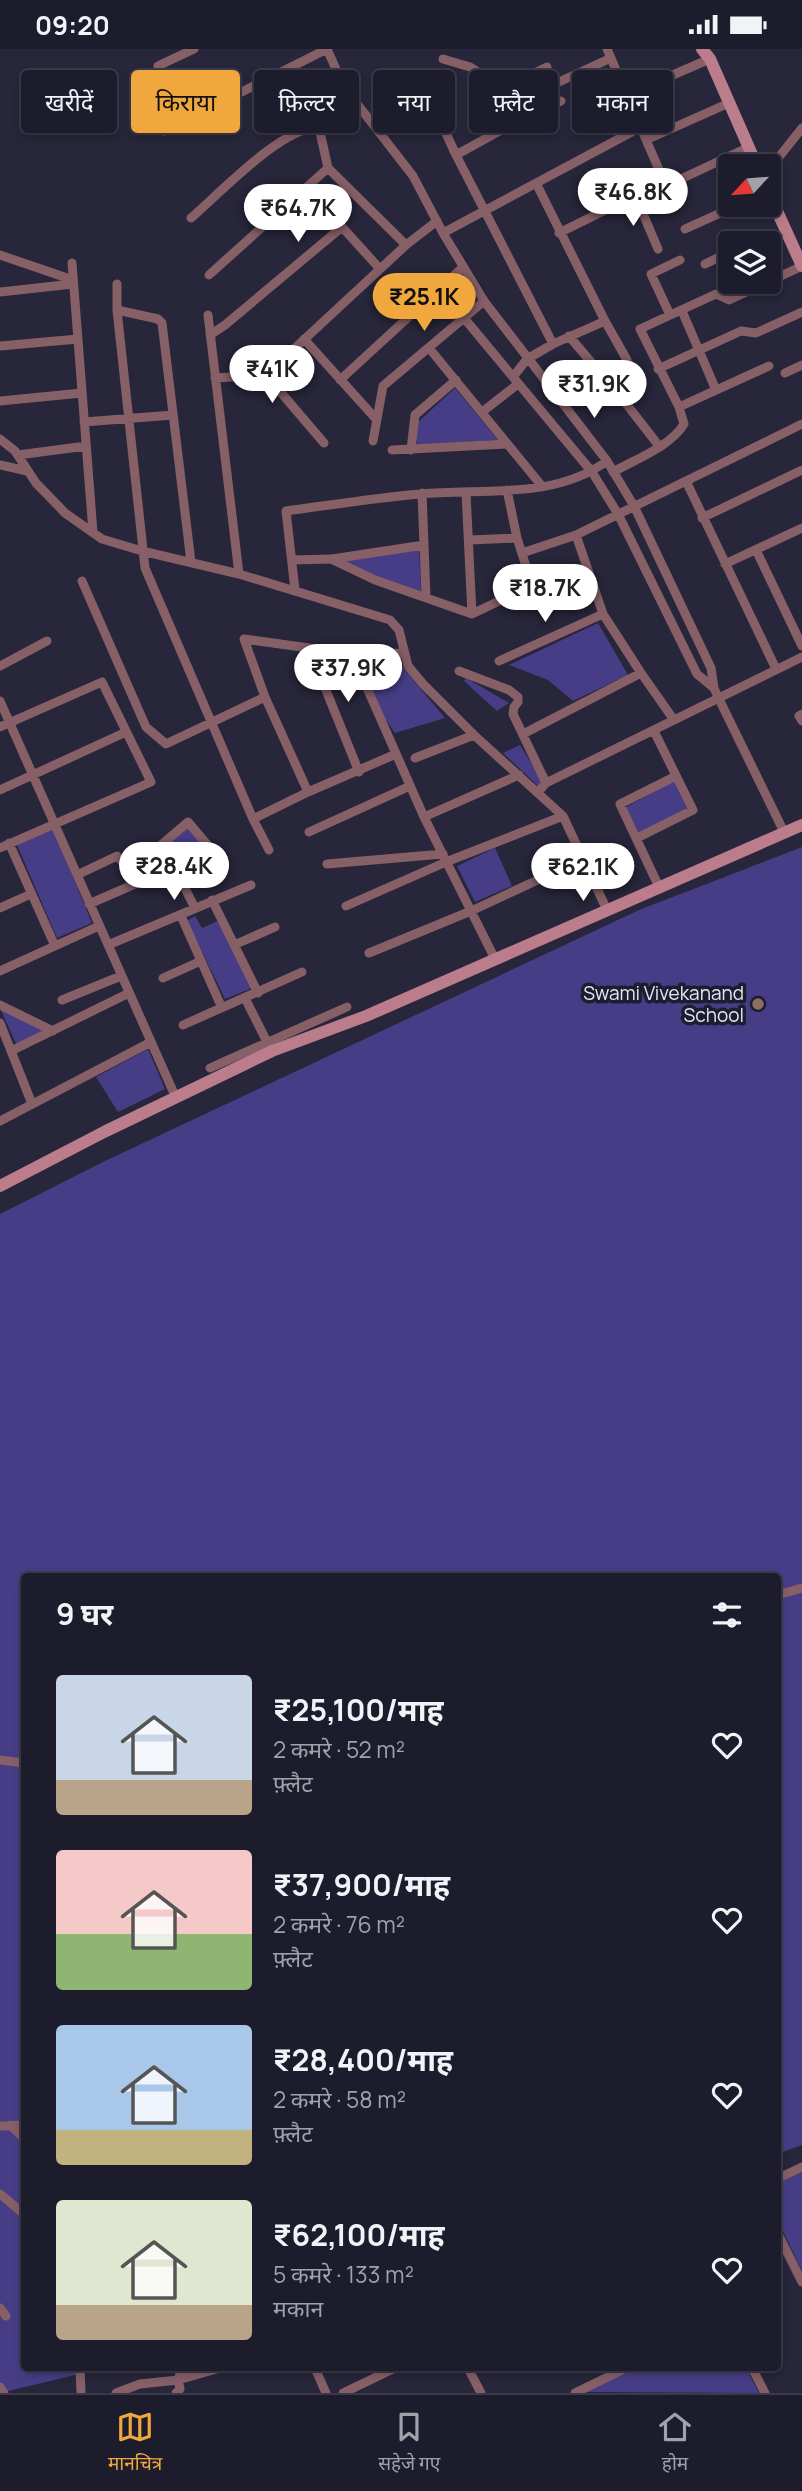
<!DOCTYPE html>
<html lang="hi">
<meta charset="utf-8">
<style>
body{margin:0;font-family:Manrope,"Noto Sans Devanagari",sans-serif;background:#2a2938;color:#f1f3f6;height:100vh;display:flex;flex-direction:column;font-size:26px;white-space:nowrap}
*{box-sizing:border-box;margin:0}
p{font-size:23px;color:#a0a1a9}
.icon{flex:none;width:38px;height:38px;fill:none;stroke:currentColor;stroke-width:2;stroke-linecap:round;stroke-linejoin:round}
.map{position:relative;flex:1;overflow:hidden}
.details{position:absolute;left:21px;top:1524px;width:760px;height:798px;display:flex;flex-direction:column;background:#1d1c2c;border-radius:7px;box-shadow:0 4px 10px #0003,0 0 0 2px #3b3a48}
.details>*{flex:none}
.guide{position:absolute;left:21px;top:21px;width:761px;height:63px;display:flex;gap:14px}
.needle{width:46px;rotate:244deg}
.buttons{position:absolute;left:718px;top:105px;display:grid;gap:14px}
.buttons a{display:grid;place-items:center;width:63px;height:63px;border-radius:7px;background:#1d1c2c;box-shadow:0 4px 10px #0003,0 0 0 2px #3b3a48;font-size:35px}
.price{position:absolute;translate:-50% -60px;padding:0 16px;border-radius:24px;background:#fff;color:#222;font-size:23px;line-height:46px;filter:drop-shadow(0 2px 4px #0008)}
.price::after{content:'';position:absolute;left:50%;top:42px;width:21px;height:16px;margin-left:-10px;background:inherit;clip-path:polygon(0 0,100% 0,50% 100%)}
.price.selected{background:#efa73e;color:#111}
ul{padding:0;list-style:none}
li{display:flex;align-items:center;gap:21px;height:175px;padding:0 35px}
li span{display:grid;place-items:center;flex:none;width:196px;height:140px;border-radius:7px;color:#555}
li>.icon{margin-inline-start:auto}
span .icon{width:84px;height:84px;fill:#fffc;stroke-width:1}
li b{font-size:30px}
h2{display:flex;justify-content:space-between;align-items:center;height:84px;padding:0 35px;font-size:30px}
.pill{padding:0 24px;border-radius:7px;background:#1d1c2c;box-shadow:0 4px 10px #0003,0 0 0 2px #3b3a48;font-size:24px;line-height:63px}
.pill.selected{background:#efa73e;color:#111}
.status{display:flex;justify-content:space-between;align-items:center;height:49px;padding:0 35px;background:#1d1c2c;direction:ltr}
.status svg{height:19px;fill:currentColor}
.dock{display:flex;justify-content:space-around;align-items:center;height:98px;border-top:2px solid #3b3a48;background:#1d1c2c;font-size:19px;color:#a0a1a9}
.dock a{display:grid;justify-items:center;gap:4px}
.dock .selected{color:#efa73e}
.map>svg:first-child{display:block}
.green{fill:#473d86}
.lines{fill:none;stroke-linecap:round;stroke-linejoin:round}
.street{stroke:#865f67;stroke-width:9}
.secondary{stroke:#bb7c8b;stroke-width:12}
.education-dot{fill:#8d6e63;stroke:#1e1c30;stroke-width:2.5}
.labels{text-anchor:middle;stroke-width:7;stroke-linejoin:round;paint-order:stroke}
.poi-label{font-size:19px;fill:#e5e5f2;stroke:#1e1c30;text-anchor:end}
</style>
<div class="status"><b>09:20</b><svg viewBox="0 0 49 12"><path d="M0 12V9h3v3zM5 12V6h3v6zM10 12V3h3v9zM15 12V0h3v12zM26 1h20v11H26zM47 4h2v5h-2z"/></svg></div>
<div class="map">
<svg width="802" height="2344" viewBox="0 0 802 2344">
<rect width="100%" height="100%" fill="#27263a"/>
<path class="green" d="M 455,339 L 498,391 L 417,396 L 417,374 Z
M 419,500 L 421,543 L 381,530 L 336,511 Z
M 598,574 L 628,626 L 573,652 L 548,631 L 509,616 Z
M 394,608 L 445,669 L 395,684 L 384,668 L 360,609 Z
M 466,629 L 509,654 L 497,662 L 464,632 Z
M 520,696 L 543,733 L 538,737 L 503,704 Z
M 674,732 L 688,761 L 640,786 L 626,758 Z
M 188,777 L 204,797 L 143,825 L 138,821 Z
M 53,780 L 92,874 L 57,889 L 17,796 Z
M 802,798 L 802,2096 L 777,2105 L 777,1528 L 24,1528 L 24,2319 L 104,2319 L 0,2344 L 0,1165 L 105,1112 L 639,861 Z
M 495,799 L 512,837 L 475,853 L 457,817 Z
M 195,867 L 202,879 L 218,872 L 252,939 L 225,950 L 187,872 Z
M 0,959 L 46,982 L 17,997 Z
M 148,1000 L 165,1040 L 118,1063 L 96,1028 Z
M 802,2123 L 802,2222 L 777,2170 L 777,2135 Z
M 635,2319 L 746,2319 L 759,2344 L 586,2343 Z"/>
<g class="lines">
<path class="street" d="M 327,0 L 344,38 L 413,127 L 443,184 L 484,252 L 607,412 L 634,457 L 711,619 L 714,639 L 719,650 L 784,783
M 607,0 L 666,137 L 749,98
M 443,10 L 470,18 L 481,25 L 503,80
M 559,33 L 611,9
M 165,35 L 158,17 L 194,0
M 490,45 L 547,18
M 627,46 L 705,12
M 432,54 L 456,106 L 553,295
M 164,82 L 327,0
M 646,91 L 729,54
M 456,106 L 503,80 L 561,52
M 768,122 L 802,79
M 536,134 L 605,272 L 627,311 L 618,333 L 624,352
M 635,146 L 658,200
M 191,169 C 219,145 281,79 316,79 L 320,83 L 328,119
M 685,180 L 738,156
M 443,184 L 641,78
M 559,184 L 664,132
M 0,206 L 73,231
M 72,214 L 93,483
M 705,215 L 730,203
M 209,226 L 328,119 L 406,196
M 768,233 L 802,217
M 117,235 L 117,261 L 145,519 L 253,770 L 269,801
M 0,243 L 73,235
M 117,261 L 158,270 L 162,274 L 191,513
M 682,262 L 716,341
M 208,266 L 239,525
M 670,266 L 651,225 L 680,211
M 464,269 L 592,423 L 618,465 L 697,625 L 714,639
M 210,286 L 225,276 L 342,178 L 380,220
M 569,287 L 624,352 L 659,397
M 304,290 L 376,370
M 0,297 L 78,290
M 429,299 L 541,436
M 658,320 L 741,282 L 756,284 L 802,263
M 785,324 L 802,316
M 266,326 L 406,196 L 437,172
M 513,328 L 527,310 L 553,295 L 605,272
M 215,329 L 266,326 L 324,394
M 340,331 L 463,218
M 0,352 L 82,344
M 679,358 L 769,317
M 482,363 L 518,335
M 84,373 L 173,366
M 0,390 L 15,402 L 36,434 L 65,464 L 102,490 L 142,502 L 239,525 L 390,571 L 399,581 L 408,617 L 423,635 L 474,686 L 563,767 L 607,861
M 373,392 L 383,337 L 484,252
M 392,401 L 507,395
M 411,401 L 415,366 L 456,331
M 18,406 L 86,397
M 0,416 L 27,422
M 613,423 C 636,410 671,397 684,375 L 679,358 L 640,280 L 716,245 L 729,251 L 768,233
M 686,432 L 776,620
M 422,444 L 426,548
M 466,444 L 472,565
M 702,469 L 802,421
M 576,486 L 603,565 L 641,624 L 674,671
M 470,491 L 517,489
M 756,501 L 802,597
M 522,504 L 576,486 L 802,375
M 332,510 L 424,496
M 292,511 L 331,510 L 375,531 L 472,565 L 532,536 L 517,489 L 507,441
M 725,515 L 802,479
M 82,532 L 146,678 L 166,695 L 265,648
M 295,541 L 286,462 C 331,456 375,449 420,445 C 482,439 554,451 607,412
M 309,599 L 359,723
M 352,605 L 424,768 L 495,910
M 499,612 L 603,565
M 0,617 L 47,592
M 459,622 L 509,641 L 518,648 L 518,653 L 514,658 L 513,665 L 546,734
M 0,652 L 176,1049
M 802,665 L 799,667 L 802,672
M 0,678 L 102,633 L 151,733 L 0,799
M 523,685 L 641,624
M 415,709 L 474,686
M 0,741 L 126,683
M 308,743 L 265,648 L 244,590 L 352,605 L 404,604
M 538,743 L 546,734 L 802,608
M 424,768 L 519,726
M 253,770 L 308,743 L 396,705
M 309,783 L 410,737
M 637,789 L 693,761 L 654,682
M 9,794 L 55,897
M 327,815 L 443,805
M 174,818 L 195,859
M 77,826 L 117,807 L 141,831
M 659,838 L 620,755 L 676,727
M 212,851 L 258,944
M 89,855 L 174,818 L 210,799 L 188,773 L 132,821
M 346,857 L 446,813 L 563,767
M 0,859 L 31,845
M 181,867 L 222,959
M 108,896 L 251,836
M 234,896 L 275,878
M 369,904 L 471,862 L 585,809
M 0,922 L 99,877
M 163,929 L 201,912
M 245,949 L 269,997
M 62,951 L 121,927
M 0,956 L 53,982
M 0,974 L 32,1055
M 183,976 L 302,923
M 11,1002 L 129,944
M 210,1019 L 347,958
M 0,1072 L 151,993
M 777,1546 L 802,1539
M 0,1711 L 24,1714
M 10,2076 L 24,2089
M 0,2077 L 24,2076
M 777,2130 L 802,2118
M 0,2145 L 24,2165
M 777,2183 L 802,2233
M 0,2259 L 6,2267
M 80,2319 L 81,2344
M 315,2319 L 326,2344
M 468,2319 L 481,2344
M 752,2319 L 765,2344
M 0,2338 L 4,2344
M 116,2344 L 140,2335 L 178,2331 L 220,2319
M 176,2344 L 180,2340 L 178,2331 L 182,2319
M 343,2344 L 395,2319
M 575,2344 L 626,2319"/>
<path class="secondary" d="M 702,0 L 710,10 L 757,117
M 768,142 L 802,217
M 0,1137 L 104,1083 L 272,1002 L 366,967 L 802,776"/>
</g>
<circle class="education-dot" cx="758" cy="955" r="7"/>
<g class="labels">
<g class="poi-label">
<text x="744" y="951">Swami Vivekanand<tspan x="744" dy="22">School</tspan></text>
</g>
</g>
</svg>
<div class="buttons">
<a><svg class="needle" viewBox="-14 -14 28 28"><path d="M0-13l5 13h-10z" fill="#e53935"/><path d="M0 13l5-13h-10z" fill="#a0a1a9"/></svg></a>
<a><svg class="icon" aria-label="layers" viewBox="0 0 24 24"><path d="M12 4l9 5-9 5-9-5zM3 14l9 5 9-5"/></svg></a>
</div>
<b class="price" style="left:633px;top:179px">₹46.8K</b>
<b class="price" style="left:298px;top:195px">₹64.7K</b>
<b class="price selected" style="left:424px;top:284px">₹25.1K</b>
<b class="price" style="left:272px;top:356px">₹41K</b>
<b class="price" style="left:594px;top:371px">₹31.9K</b>
<b class="price" style="left:545px;top:575px">₹18.7K</b>
<b class="price" style="left:348px;top:655px">₹37.9K</b>
<b class="price" style="left:174px;top:853px">₹28.4K</b>
<b class="price" style="left:583px;top:854px">₹62.1K</b>
<div class="guide">
<a class="pill">खरीदें</a>
<a class="pill selected">किराया</a>
<a class="pill">फ़िल्टर</a>
<a class="pill">नया</a>
<a class="pill">फ़्लैट</a>
<a class="pill">मकान</a>
</div>
<section class="details">
<h2>9 घर<svg class="icon" aria-label="filters" viewBox="0 0 24 24"><path d="M4 7h16M4 17h16"/><circle cx="9" cy="7" r="2"/><circle cx="15" cy="17" r="2"/></svg></h2>
<ul>
<li><span style="background:linear-gradient(#c9d6e8 75%,#b9a48a 0)"><svg class="icon" aria-label="home" viewBox="0 0 24 24"><path d="M3 11l9-7 9 7M6 9v11h12V9"/></svg></span><div><b>₹25,100/माह</b><p>2 कमरे · 52 m²</p><p>फ़्लैट</p></div><svg class="icon" aria-label="heart" viewBox="0 0 24 24"><path d="M12 20l-8-8c-3-5 5-10 8-4 3-6 11-1 8 4z"/></svg></li>
<li><span style="background:linear-gradient(#f6c9c9 60%,#8fb573 0)"><svg class="icon" aria-label="home" viewBox="0 0 24 24"><path d="M3 11l9-7 9 7M6 9v11h12V9"/></svg></span><div><b>₹37,900/माह</b><p>2 कमरे · 76 m²</p><p>फ़्लैट</p></div><svg class="icon" aria-label="heart" viewBox="0 0 24 24"><path d="M12 20l-8-8c-3-5 5-10 8-4 3-6 11-1 8 4z"/></svg></li>
<li><span style="background:linear-gradient(#a9c7e8 75%,#c2b280 0)"><svg class="icon" aria-label="home" viewBox="0 0 24 24"><path d="M3 11l9-7 9 7M6 9v11h12V9"/></svg></span><div><b>₹28,400/माह</b><p>2 कमरे · 58 m²</p><p>फ़्लैट</p></div><svg class="icon" aria-label="heart" viewBox="0 0 24 24"><path d="M12 20l-8-8c-3-5 5-10 8-4 3-6 11-1 8 4z"/></svg></li>
<li><span style="background:linear-gradient(#dfe7d0 75%,#b9a48a 0)"><svg class="icon" aria-label="home" viewBox="0 0 24 24"><path d="M3 11l9-7 9 7M6 9v11h12V9"/></svg></span><div><b>₹62,100/माह</b><p>5 कमरे · 133 m²</p><p>मकान</p></div><svg class="icon" aria-label="heart" viewBox="0 0 24 24"><path d="M12 20l-8-8c-3-5 5-10 8-4 3-6 11-1 8 4z"/></svg></li>
</ul>
</section>
</div>
<nav class="dock">
<a class="selected"><svg class="icon" aria-label="map" viewBox="0 0 24 24"><path d="M3 6l6-2 6 2 6-2v14l-6 2-6-2-6 2zM9 4v14M15 6v14"/></svg>मानचित्र</a>
<a><svg class="icon" aria-label="saved" viewBox="0 0 24 24"><path d="M7 4h10v16l-5-4-5 4z"/></svg>सहेजे गए</a>
<a><svg class="icon" aria-label="home" viewBox="0 0 24 24"><path d="M3 11l9-7 9 7M6 9v11h12V9"/></svg>होम</a>
</nav>
